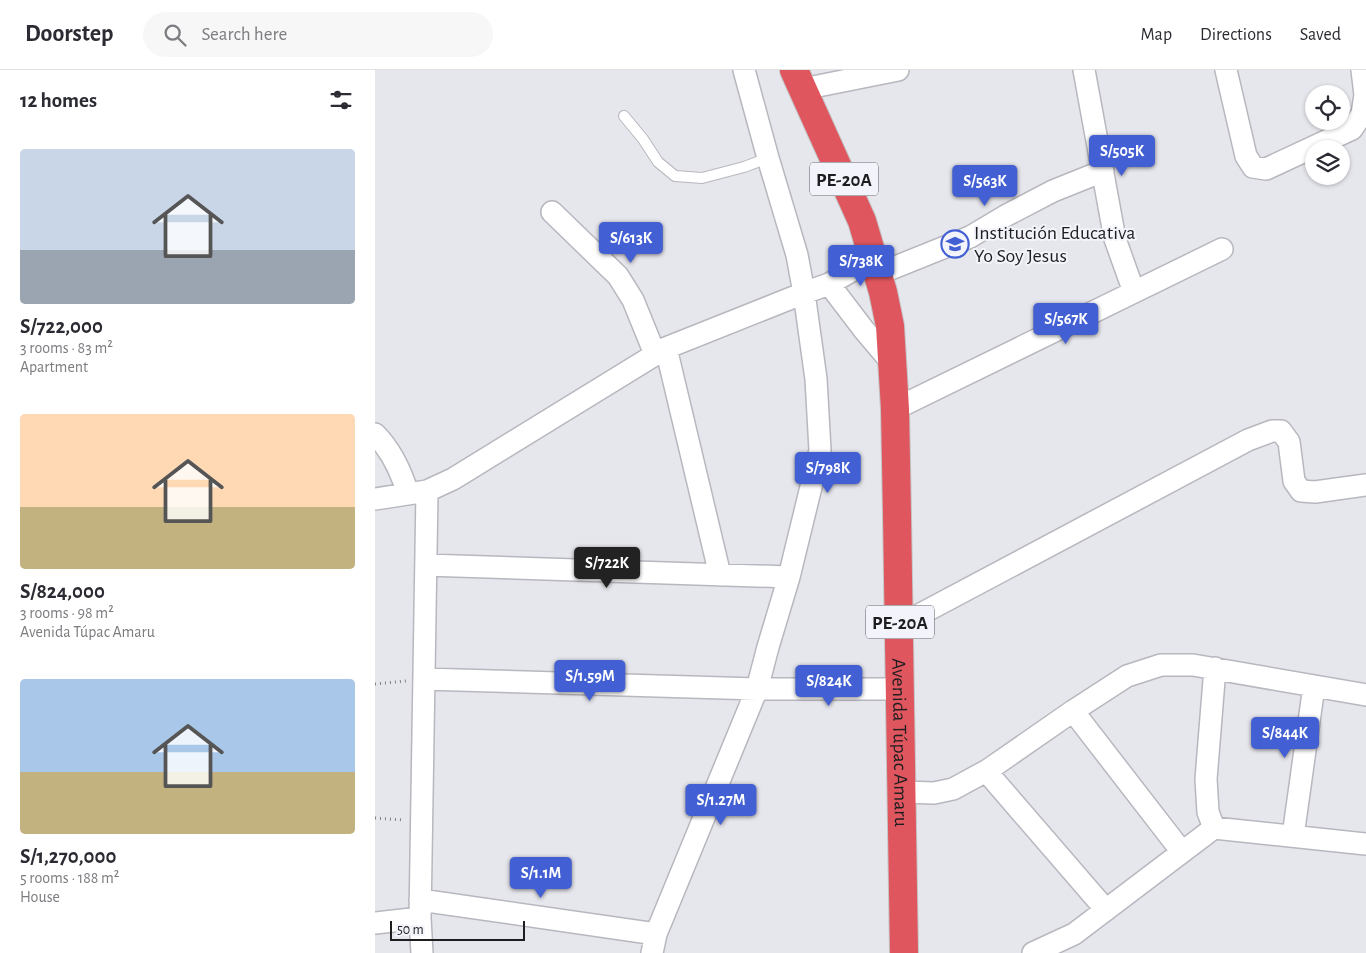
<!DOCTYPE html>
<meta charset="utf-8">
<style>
body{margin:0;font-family:"Alegreya Sans",sans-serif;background:#f7f7f7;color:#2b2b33;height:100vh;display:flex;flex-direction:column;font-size:19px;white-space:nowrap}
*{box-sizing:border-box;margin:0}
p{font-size:16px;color:#7c7c81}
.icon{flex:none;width:28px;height:28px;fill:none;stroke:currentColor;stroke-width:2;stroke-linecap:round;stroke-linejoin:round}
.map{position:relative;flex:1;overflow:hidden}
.details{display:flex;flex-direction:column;background:#fff;width:375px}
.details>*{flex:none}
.fabs{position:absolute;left:930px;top:15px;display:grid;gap:10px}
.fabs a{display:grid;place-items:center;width:45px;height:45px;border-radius:50%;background:#fff;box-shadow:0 1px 4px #0004;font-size:25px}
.scale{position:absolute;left:15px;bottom:12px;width:135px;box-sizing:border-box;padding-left:5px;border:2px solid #1e1e21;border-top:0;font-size:14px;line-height:18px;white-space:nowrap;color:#1e1e21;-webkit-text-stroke:4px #f3f3fb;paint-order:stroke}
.price{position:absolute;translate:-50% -42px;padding:0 11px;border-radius:5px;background:#4260d3;color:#fff;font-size:16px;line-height:32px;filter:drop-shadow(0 1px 2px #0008)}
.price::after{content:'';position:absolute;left:50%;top:30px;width:15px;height:11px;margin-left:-8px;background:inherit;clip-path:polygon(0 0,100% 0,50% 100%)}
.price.on{background:#222;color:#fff}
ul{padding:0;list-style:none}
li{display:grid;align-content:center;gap:10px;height:265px;padding:0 20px}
li span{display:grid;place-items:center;height:155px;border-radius:5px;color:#555}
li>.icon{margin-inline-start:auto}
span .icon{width:90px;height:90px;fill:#fffc;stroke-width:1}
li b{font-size:21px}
h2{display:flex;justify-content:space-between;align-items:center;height:60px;padding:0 20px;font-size:21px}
header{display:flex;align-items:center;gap:30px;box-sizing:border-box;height:70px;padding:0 25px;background:#fff;border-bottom:1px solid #e1e1e2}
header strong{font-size:24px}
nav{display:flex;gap:28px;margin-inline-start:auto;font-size:18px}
.search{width:350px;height:45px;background:#f7f7f7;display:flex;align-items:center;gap:12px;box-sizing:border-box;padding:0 18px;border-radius:28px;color:#7c7c81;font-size:19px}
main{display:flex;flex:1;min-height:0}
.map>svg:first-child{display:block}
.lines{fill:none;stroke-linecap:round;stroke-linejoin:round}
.lane-casing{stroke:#b8b7bf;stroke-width:12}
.street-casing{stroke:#b8b7bf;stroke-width:24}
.highway-casing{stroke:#c4c4c5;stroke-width:30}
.path{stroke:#7f7f84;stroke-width:3;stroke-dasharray:1 4;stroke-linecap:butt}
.lane{stroke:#fff;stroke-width:10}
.street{stroke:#fff;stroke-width:21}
.highway{stroke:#df565e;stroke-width:28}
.labels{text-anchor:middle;stroke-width:4;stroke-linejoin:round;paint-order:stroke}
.shield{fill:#f3f3fb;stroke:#5e5e62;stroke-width:1}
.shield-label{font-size:19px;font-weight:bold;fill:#1e1e21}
.poi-label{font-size:20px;fill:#1e1e21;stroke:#f3f3fb;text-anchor:start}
.street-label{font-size:20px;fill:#1e1e21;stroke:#f3f3fb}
</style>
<header>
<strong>Doorstep</strong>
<div class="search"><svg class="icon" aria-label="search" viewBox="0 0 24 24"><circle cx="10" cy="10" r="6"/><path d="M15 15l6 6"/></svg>Search here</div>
<nav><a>Map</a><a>Directions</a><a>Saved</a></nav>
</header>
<main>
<section class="details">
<h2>12 homes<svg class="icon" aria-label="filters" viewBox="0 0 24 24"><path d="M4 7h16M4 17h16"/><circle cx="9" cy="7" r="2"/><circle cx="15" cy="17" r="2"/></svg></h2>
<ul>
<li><span style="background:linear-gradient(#c9d6e8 65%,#9aa5b1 0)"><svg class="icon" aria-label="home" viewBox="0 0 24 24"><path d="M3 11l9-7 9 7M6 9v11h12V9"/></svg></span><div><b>S/722,000</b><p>3 rooms · 83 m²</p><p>Apartment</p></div></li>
<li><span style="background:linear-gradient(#ffd9b3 60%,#c2b280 0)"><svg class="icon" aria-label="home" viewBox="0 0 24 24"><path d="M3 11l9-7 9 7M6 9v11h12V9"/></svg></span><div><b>S/824,000</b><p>3 rooms · 98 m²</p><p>Avenida Túpac Amaru</p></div></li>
<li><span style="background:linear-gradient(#a9c7e8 60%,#c2b280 0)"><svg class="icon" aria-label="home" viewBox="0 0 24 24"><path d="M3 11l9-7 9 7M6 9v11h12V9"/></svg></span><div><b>S/1,270,000</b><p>5 rooms · 188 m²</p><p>House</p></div></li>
</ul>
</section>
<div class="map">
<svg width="991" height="883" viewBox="0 0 991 883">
<rect width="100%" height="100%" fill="#e6e6ed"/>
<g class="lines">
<g class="lane-casing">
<path id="lane" d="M 249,46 L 268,69 L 283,92 L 300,106 L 327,108 L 369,97 L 393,88"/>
</g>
<g class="street-casing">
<path id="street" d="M 709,0 L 740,169 L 759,222
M 851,0 L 871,86 L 878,97 L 891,99 L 977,59 L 987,44 L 990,25 L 987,0
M 428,19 L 523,0
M 177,142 L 243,206 L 258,230 L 280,284
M 503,204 L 595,167 L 632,145 L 678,121 L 728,101
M 454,214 L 499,188
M 291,278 L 345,505
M 520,339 L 847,179
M 0,364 C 17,381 26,401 33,424
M 0,429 L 52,421 L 78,409 L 291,278 L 429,223 L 454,214 L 489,260 L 517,293
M 51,495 L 414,507
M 525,555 L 873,370 L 897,361 L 906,361 L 914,372 L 919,411 L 926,421 L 940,422 L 991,415
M 49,609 L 382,619 L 526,619
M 698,641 L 807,782
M 611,701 L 731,840
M 527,722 L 559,723 L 578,719 L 613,700 L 698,641 L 752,606 L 786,595 L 818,595 L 991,625
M 839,758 L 833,742 L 831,709 L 840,598
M 918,766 L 939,616
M 45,830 L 281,864
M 0,853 L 45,848
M 47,883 L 45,848 L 52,421
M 277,883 L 281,864 L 382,619 L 393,577 L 414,507 L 445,380 L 441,309 L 429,223 L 422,185 L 393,88 L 369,0
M 658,883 L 699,864 L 839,758 L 991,774"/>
</g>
<g class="highway-casing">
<g id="highway">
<path id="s1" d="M 419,0 L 487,151 L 508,222 L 515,256 L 520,339 L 522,445 L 529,883"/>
</g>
</g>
<path class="path" d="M 0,614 L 31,611
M 0,748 L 28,750"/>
<use href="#lane" class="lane"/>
<use href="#street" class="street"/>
<use href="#highway" class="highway"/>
</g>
<defs>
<g id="school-ring" transform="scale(1.4375)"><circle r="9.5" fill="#f3f3fb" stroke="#4260d3" stroke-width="1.5"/><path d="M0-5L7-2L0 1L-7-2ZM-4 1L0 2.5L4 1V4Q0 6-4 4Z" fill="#4260d3"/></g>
</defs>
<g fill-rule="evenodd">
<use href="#school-ring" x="580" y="174"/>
</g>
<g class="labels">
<g class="shield">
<rect x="435" y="92.5" width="68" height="33" rx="4"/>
<rect x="491" y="535.5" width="68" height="33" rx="4"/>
</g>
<g class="shield-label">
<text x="469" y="116">PE-20A</text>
<text x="525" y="559">PE-20A</text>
</g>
<g class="poi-label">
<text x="599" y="169">Institución Educativa<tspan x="599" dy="23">Yo Soy Jesus</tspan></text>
</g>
<g class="street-label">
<text dy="7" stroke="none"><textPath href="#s1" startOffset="691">Avenida Túpac Amaru</textPath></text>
</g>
</g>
</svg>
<div class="fabs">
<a><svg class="icon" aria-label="locate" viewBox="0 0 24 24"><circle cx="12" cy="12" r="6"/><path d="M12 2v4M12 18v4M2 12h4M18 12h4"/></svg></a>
<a><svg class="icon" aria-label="layers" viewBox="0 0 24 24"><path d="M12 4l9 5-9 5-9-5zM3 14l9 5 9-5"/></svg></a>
</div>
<div class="scale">50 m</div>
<b class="price" style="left:747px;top:107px">S/505K</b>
<b class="price" style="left:610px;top:137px">S/563K</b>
<b class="price" style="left:256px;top:194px">S/613K</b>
<b class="price" style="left:486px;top:217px">S/738K</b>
<b class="price" style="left:691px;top:275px">S/567K</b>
<b class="price" style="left:453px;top:424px">S/798K</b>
<b class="price on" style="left:232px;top:519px">S/722K</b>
<b class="price" style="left:215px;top:632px">S/1.59M</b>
<b class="price" style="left:454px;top:637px">S/824K</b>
<b class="price" style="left:910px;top:689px">S/844K</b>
<b class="price" style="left:346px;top:756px">S/1.27M</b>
<b class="price" style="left:166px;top:829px">S/1.1M</b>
</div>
</main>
